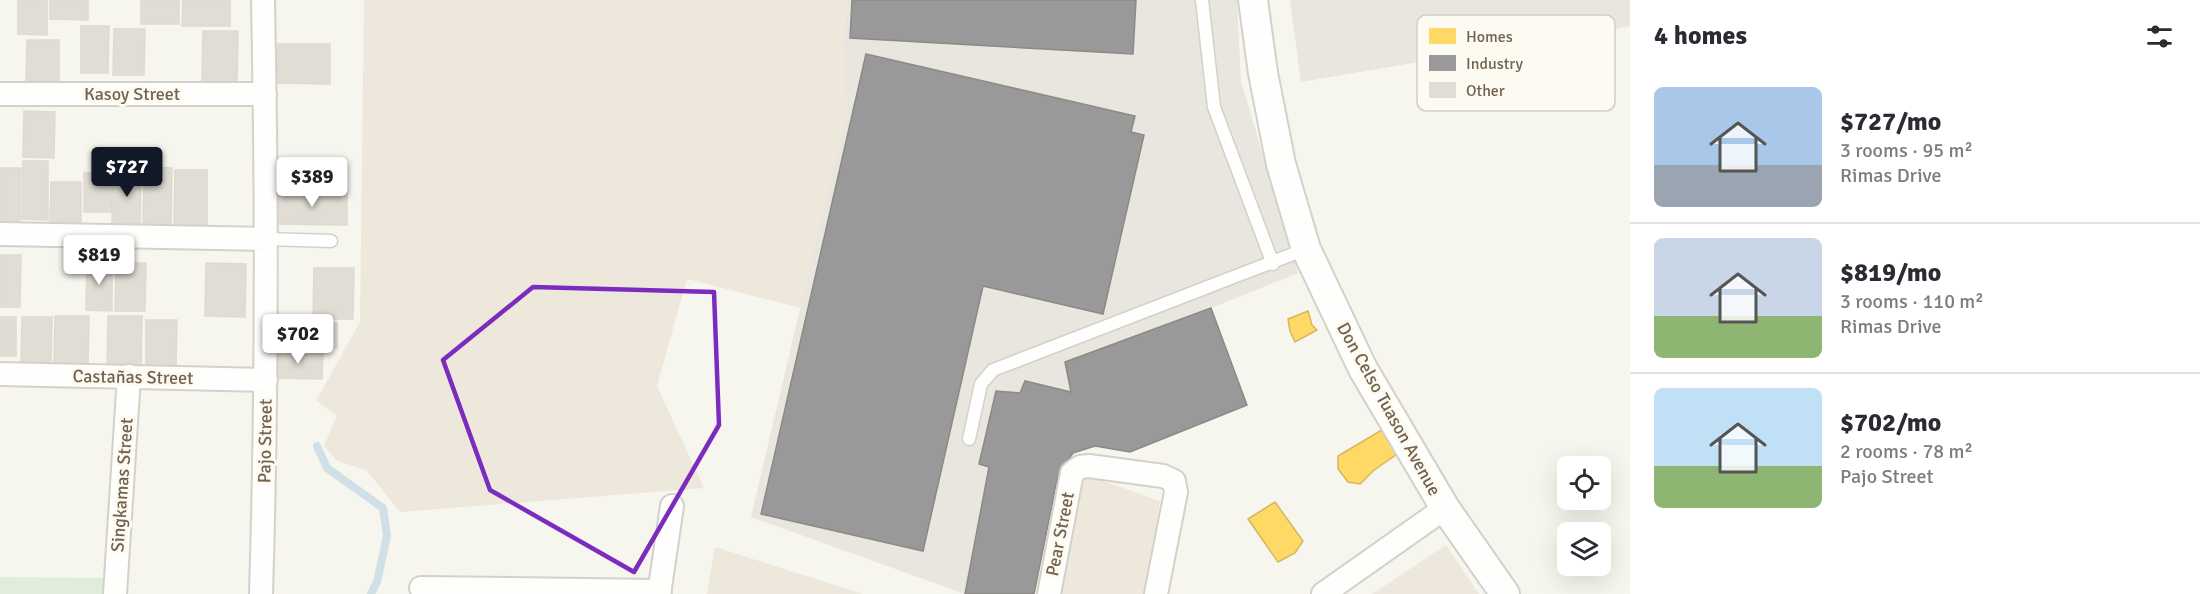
<!DOCTYPE html>
<meta charset="utf-8">
<style>
body{margin:0;font-family:Signika,sans-serif;background:#f7f7f7;color:#2b2b33;height:100vh;display:flex;flex-direction:column;font-size:22px;white-space:nowrap}
*{box-sizing:border-box;margin:0}
p{font-size:20px;color:#7c7c81}
.icon{flex:none;width:33px;height:33px;fill:none;stroke:currentColor;stroke-width:2;stroke-linecap:round;stroke-linejoin:round}
.map{position:relative;flex:1;overflow:hidden}
.panel{display:flex;flex-direction:column;background:#fff;width:570px}
.panel>*{flex:none}
.tools{position:absolute;left:1557px;top:456px;display:grid;gap:12px}
.tools a{display:grid;place-items:center;width:54px;height:54px;border-radius:9px;background:#fff;box-shadow:0 6px 24px #0002;font-size:30px}
.price{position:absolute;translate:-50% -51px;padding:0 14px;border-radius:6px;background:#fff;color:#222;font-size:20px;line-height:39px;filter:drop-shadow(0 2px 3px #0008)}
.price::after{content:'';position:absolute;left:50%;top:36px;width:18px;height:14px;margin-left:-9px;background:inherit;clip-path:polygon(0 0,100% 0,50% 100%)}
.price.on{background:#111827;color:#fff}
ul{padding:0;list-style:none}
li{display:flex;align-items:center;gap:18px;height:150px;padding:0 24px}
li+li{border-top:2px solid #e1e1e2}
li span{display:grid;place-items:center;flex:none;width:168px;height:120px;border-radius:9px;color:#555}
li>.icon{margin-inline-start:auto}
span .icon{width:72px;height:72px;fill:#fffc;stroke-width:1}
li b{font-size:26px}
h2{display:flex;justify-content:space-between;align-items:center;height:72px;padding:0 24px;font-size:26px}
main{display:flex;flex:1;min-height:0}
.map>svg:first-child{display:block}
.residential{fill:#ede8db}
.industrial{fill:#e8e6df}
.green{fill:#e1edda}
.homes{fill:#ffd966;stroke:#d5b660;stroke-width:1.5}
.industry{fill:#999;stroke:#8d8983;stroke-width:1.5}
.lines{fill:none;stroke-linecap:round;stroke-linejoin:round}
.stream{stroke:#d1e0e6;stroke-width:8}
.building{fill:#e1ddd5;stroke:#dfdad1;stroke-width:1.5}
.service-casing{stroke:#d4d1cb;stroke-width:15}
.minor-casing{stroke:#d4d1cb;stroke-width:26}
.tertiary-casing{stroke:#d4d1cb;stroke-width:32}
.service{stroke:#fefefc;stroke-width:12}
.minor{stroke:#fefefc;stroke-width:22}
.tertiary{stroke:#fefefc;stroke-width:28}
.marked{fill:none;stroke:#7b2cbf;stroke-width:4.5;stroke-linejoin:round}
.labels{text-anchor:middle;stroke-width:6;stroke-linejoin:round;paint-order:stroke}
.street-label{font-size:18px;fill:#726351;stroke:#fdfbf1}
.key{fill:#fdfbf1;stroke:#d3cdc1;stroke-width:1.5}
.key-label{font-size:16px;fill:#726351}
</style>
<main>
<div class="map">
<svg width="1630" height="594" viewBox="0 0 1630 594">
<rect width="100%" height="100%" fill="#f6f5ee"/>
<path class="residential" d="M 364,0 L 846,0 L 843,43 L 846,114 L 801,308 L 687,279 L 657,386 L 704,488 L 400,512 L 367,471 L 336,460 L 324,446 L 337,415 L 316,401 L 360,322 Z
M 1080,473 L 1160,501 L 1147,594 L 1061,594 Z
M 1446,545 L 1479,594 L 1372,594 Z
M 715,547 L 863,594 L 707,594 Z"/>
<path class="industrial" d="M 846,0 L 1237,0 L 1241,81 L 1298,273 L 1211,308 L 1247,405 L 1130,452 L 1095,446 L 1073,453 L 1058,475 L 1034,594 L 965,594 L 751,517 L 846,114 L 843,43 Z
M 1290,0 L 1630,0 L 1630,26 L 1301,82 Z"/>
<path class="green" d="M 0,577 L 104,578 L 102,594 L 0,594 Z"/>
<path class="homes" d="M 1308,311 L 1312,325 L 1317,330 L 1295,342 L 1290,331 L 1288,319 Z
M 1385,428 L 1397,454 L 1373,471 L 1360,484 L 1348,482 L 1338,469 L 1338,456 Z
M 1275,502 L 1303,541 L 1295,553 L 1278,562 L 1248,519 Z"/>
<path class="industry" d="M 852,0 L 1136,0 L 1133,54 L 850,38 Z
M 866,54 L 1135,116 L 1131,132 L 1144,135 L 1103,314 L 983,286 L 923,551 L 761,514 Z
M 1211,308 L 1247,405 L 1130,452 L 1095,446 L 1073,453 L 1058,475 L 1034,594 L 965,594 L 989,467 L 979,464 L 996,391 L 1020,393 L 1025,381 L 1071,392 L 1065,362 Z"/>
<g class="lines">
<path class="stream" d="M 317,446 L 327,468 L 383,508 L 387,536 L 377,582 L 371,594"/>
</g>
<path class="building" d="M 18,0 L 47,0 L 47,35 L 18,34 Z
M 50,0 L 88,0 L 88,20 L 50,19 Z
M 141,0 L 179,0 L 179,24 L 141,24 Z
M 183,0 L 230,0 L 230,26 L 182,26 Z
M 81,26 L 109,26 L 108,73 L 81,73 Z
M 114,29 L 145,29 L 144,75 L 113,75 Z
M 203,31 L 238,31 L 237,82 L 202,82 Z
M 27,40 L 59,40 L 59,81 L 26,81 Z
M 278,44 L 330,44 L 330,84 L 277,83 Z
M 24,111 L 55,112 L 54,158 L 23,157 Z
M 23,161 L 48,161 L 48,220 L 22,219 Z
M 144,167 L 172,168 L 171,224 L 143,224 Z
M 0,168 L 21,168 L 20,223 L 0,223 Z
M 175,170 L 207,170 L 207,225 L 174,225 Z
M 113,171 L 141,171 L 140,225 L 112,224 Z
M 84,173 L 111,173 L 111,212 L 84,212 Z
M 51,182 L 81,182 L 81,222 L 50,222 Z
M 276,190 L 347,191 L 347,225 L 276,224 Z
M 0,255 L 21,255 L 20,307 L 0,307 Z
M 87,262 L 112,262 L 112,311 L 86,310 Z
M 116,263 L 146,263 L 145,311 L 115,311 Z
M 206,263 L 246,264 L 245,317 L 205,316 Z
M 314,268 L 354,268 L 353,319 L 313,319 Z
M 55,316 L 89,316 L 88,366 L 54,365 Z
M 108,316 L 142,316 L 141,368 L 107,368 Z
M 0,317 L 16,317 L 16,356 L 0,356 Z
M 22,317 L 52,317 L 51,365 L 21,364 Z
M 146,320 L 177,320 L 176,366 L 146,366 Z
M 287,322 L 337,323 L 337,348 L 287,347 Z
M 274,351 L 323,352 L 322,379 L 274,378 Z"/>
<g class="lines">
<g class="service-casing">
<path id="service" d="M 1202,0 L 1214,107 L 1273,264
M 267,239 L 331,241
M 969,439 L 981,384 L 993,370 L 1306,249"/>
</g>
<g class="minor-casing">
<path id="minor" d="M 0,94 L 265,94
M 0,234 L 267,239
M 0,374 L 266,380
M 421,588 L 660,591
M 115,594 L 129,376
M 261,594 C 267,396 267,198 263,0
M 659,594 L 672,506
M 1049,594 L 1072,473 L 1080,467 L 1089,466 L 1163,476 L 1174,481 L 1176,492 L 1156,594
M 1323,594 L 1445,508"/>
</g>
<g class="tertiary-casing">
<path id="tertiary" d="M 1253,0 L 1263,73 L 1281,164 L 1306,249 L 1363,369 L 1445,508 L 1505,594"/>
</g>
<use href="#service" class="service"/>
<use href="#minor" class="minor"/>
<use href="#tertiary" class="tertiary"/>
</g>
<path class="marked" d="M 533,287 L 714,292 L 719,425 L 634,572 L 490,490 L 443,360 Z"/>
<g class="labels">
<g class="street-label">
<text x="132" y="100">Kasoy Street</text>
<text transform="translate(133 377) rotate(1)" y="6">Castañas Street</text>
<text transform="translate(1389 409) rotate(61)" y="6">Don Celso Tuason Avenue</text>
<text transform="translate(265 441) rotate(-89)" y="6">Pajo Street</text>
<text transform="translate(122 485) rotate(-86)" y="6">Singkamas Street</text>
<text transform="translate(1060 534) rotate(-79)" y="6">Pear Street</text>
</g>
</g>
<rect x="1417" y="15" width="198" height="96" rx="9" class="key"/>
<rect x="1429" y="28" width="27" height="16" fill="#ffd966"/>
<rect x="1429" y="55" width="27" height="16" fill="#999"/>
<rect x="1429" y="82" width="27" height="16" fill="#e1ddd5"/>
<g class="key-label">
<text x="1466" y="42">Homes</text>
<text x="1466" y="69">Industry</text>
<text x="1466" y="96">Other</text>
</g>
</svg>
<div class="tools">
<a><svg class="icon" aria-label="locate" viewBox="0 0 24 24"><circle cx="12" cy="12" r="6"/><path d="M12 2v4M12 18v4M2 12h4M18 12h4"/></svg></a>
<a><svg class="icon" aria-label="layers" viewBox="0 0 24 24"><path d="M12 4l9 5-9 5-9-5zM3 14l9 5 9-5"/></svg></a>
</div>
<b class="price on" style="left:127px;top:198px">$727</b>
<b class="price" style="left:312px;top:208px">$389</b>
<b class="price" style="left:99px;top:286px">$819</b>
<b class="price" style="left:298px;top:365px">$702</b>
</div>
<section class="panel">
<h2>4 homes<svg class="icon" aria-label="filters" viewBox="0 0 24 24"><path d="M4 7h16M4 17h16"/><circle cx="9" cy="7" r="2"/><circle cx="15" cy="17" r="2"/></svg></h2>
<ul>
<li><span style="background:linear-gradient(#a9c7e8 65%,#9aa5b1 0)"><svg class="icon" aria-label="home" viewBox="0 0 24 24"><path d="M3 11l9-7 9 7M6 9v11h12V9"/></svg></span><div><b>$727/mo</b><p>3 rooms · 95 m²</p><p>Rimas Drive</p></div></li>
<li><span style="background:linear-gradient(#c9d6e8 65%,#8fb573 0)"><svg class="icon" aria-label="home" viewBox="0 0 24 24"><path d="M3 11l9-7 9 7M6 9v11h12V9"/></svg></span><div><b>$819/mo</b><p>3 rooms · 110 m²</p><p>Rimas Drive</p></div></li>
<li><span style="background:linear-gradient(#bfe0f5 65%,#8fb573 0)"><svg class="icon" aria-label="home" viewBox="0 0 24 24"><path d="M3 11l9-7 9 7M6 9v11h12V9"/></svg></span><div><b>$702/mo</b><p>2 rooms · 78 m²</p><p>Pajo Street</p></div></li>
</ul>
</section>
</main>
